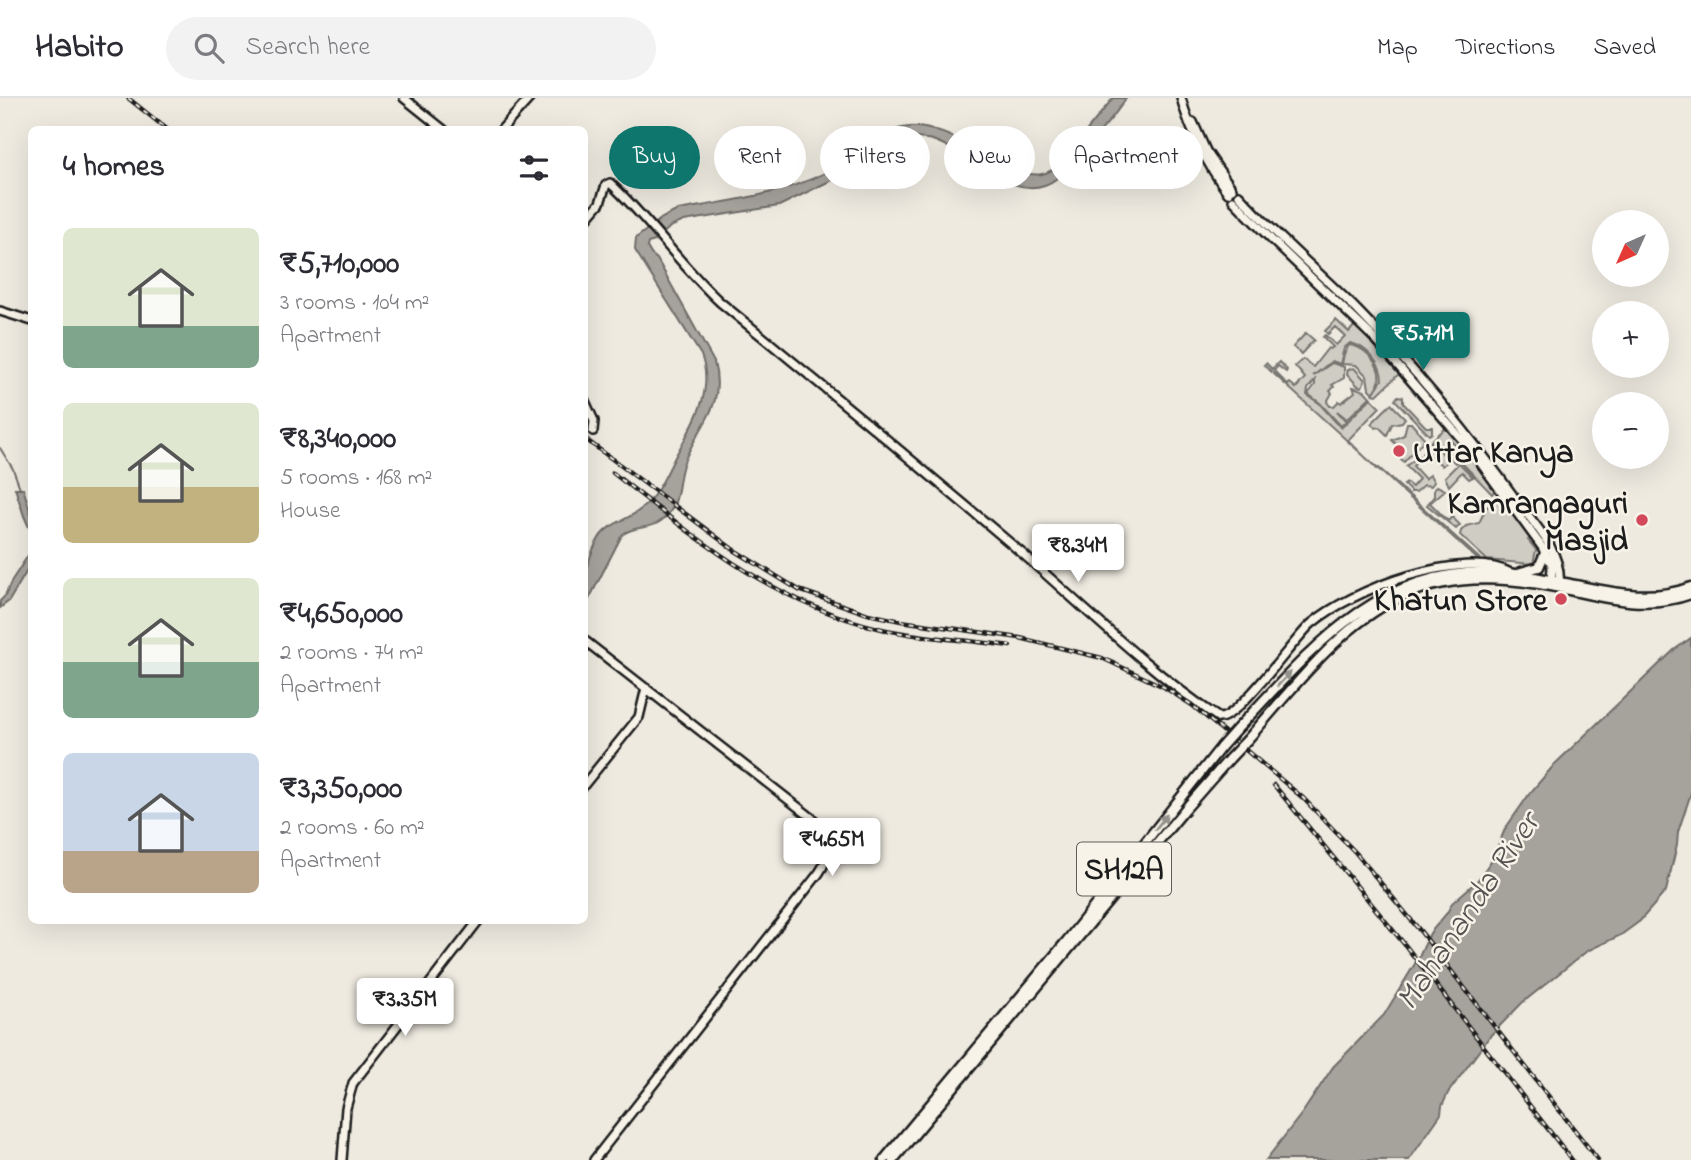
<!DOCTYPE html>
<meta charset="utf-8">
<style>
body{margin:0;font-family:"Indie Flower",sans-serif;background:#f2f2f3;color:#2b2b33;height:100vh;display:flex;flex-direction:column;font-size:26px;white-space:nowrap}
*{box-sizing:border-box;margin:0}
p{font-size:23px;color:#7c7c81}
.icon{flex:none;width:38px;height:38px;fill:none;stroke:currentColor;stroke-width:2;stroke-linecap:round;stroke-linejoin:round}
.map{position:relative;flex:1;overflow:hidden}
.drawer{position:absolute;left:28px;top:28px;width:560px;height:798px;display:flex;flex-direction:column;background:#fff;border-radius:10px;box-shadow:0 7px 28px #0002}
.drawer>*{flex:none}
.top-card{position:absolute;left:609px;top:28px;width:665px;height:63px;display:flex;gap:14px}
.needle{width:46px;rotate:225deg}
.fabs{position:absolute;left:1592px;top:112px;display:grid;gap:14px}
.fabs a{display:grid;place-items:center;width:77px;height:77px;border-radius:50%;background:#fff;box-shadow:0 7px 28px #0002;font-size:35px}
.price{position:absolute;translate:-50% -60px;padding:0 16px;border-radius:7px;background:#fff;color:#222;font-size:23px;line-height:46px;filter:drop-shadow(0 2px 4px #0008)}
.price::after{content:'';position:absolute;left:50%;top:42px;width:21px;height:16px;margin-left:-10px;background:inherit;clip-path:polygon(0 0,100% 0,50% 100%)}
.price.active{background:#0f766e;color:#fff}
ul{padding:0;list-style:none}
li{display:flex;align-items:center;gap:21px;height:175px;padding:0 35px}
li span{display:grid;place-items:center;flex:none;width:196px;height:140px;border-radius:10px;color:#555}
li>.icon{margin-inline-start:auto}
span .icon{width:84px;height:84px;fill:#fffc;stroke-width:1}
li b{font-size:30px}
h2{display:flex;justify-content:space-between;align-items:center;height:84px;padding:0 35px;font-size:30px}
.tag{padding:0 24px;border-radius:32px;background:#fff;box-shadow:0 7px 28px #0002;font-size:24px;line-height:63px}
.tag.active{background:#0f766e;color:#fff}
header{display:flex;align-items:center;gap:42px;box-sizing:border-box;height:98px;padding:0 35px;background:#fff;border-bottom:2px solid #e1e1e2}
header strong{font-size:33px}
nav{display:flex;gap:38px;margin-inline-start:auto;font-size:24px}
.search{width:490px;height:63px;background:#f2f2f3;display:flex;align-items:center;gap:18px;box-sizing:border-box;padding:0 24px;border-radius:38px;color:#7c7c81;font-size:26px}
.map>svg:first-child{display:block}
.green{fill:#cfccc3;stroke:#767470;stroke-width:2}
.water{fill:#a6a39d;stroke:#6f6d69;stroke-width:2}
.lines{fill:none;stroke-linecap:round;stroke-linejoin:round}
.stream{stroke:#6f6d69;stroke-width:2}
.secondary-tunnel{stroke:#c4c1b9;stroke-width:7;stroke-dasharray:7 3.5;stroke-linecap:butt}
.secondary-casing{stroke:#1c1c1c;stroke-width:12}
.primary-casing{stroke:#1c1c1c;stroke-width:13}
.secondary{stroke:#f7f3e8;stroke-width:7}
.primary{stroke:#f7f3e8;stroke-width:8}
.rail-casing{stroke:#1c1c1c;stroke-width:4.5}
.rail{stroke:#f7f3e8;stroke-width:2;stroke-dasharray:5;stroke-linecap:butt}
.primary-bridge-casing{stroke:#1c1c1c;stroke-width:13;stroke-linecap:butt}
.primary-bridge{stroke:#f7f3e8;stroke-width:8}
.oneway{fill:#94928c}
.poi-dot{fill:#d1495b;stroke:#f7f3e8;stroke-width:2.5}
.labels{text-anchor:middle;stroke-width:5;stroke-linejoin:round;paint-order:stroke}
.shield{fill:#f7f3e8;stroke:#5e5c59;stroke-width:2}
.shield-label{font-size:30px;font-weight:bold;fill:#1c1c1c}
.poi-label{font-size:32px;font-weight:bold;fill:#1c1c1c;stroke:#f7f3e8;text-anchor:end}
.water-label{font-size:33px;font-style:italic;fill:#535250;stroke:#f7f3e8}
</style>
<header>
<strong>Habito</strong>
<div class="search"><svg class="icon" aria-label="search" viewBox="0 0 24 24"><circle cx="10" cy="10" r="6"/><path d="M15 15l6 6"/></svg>Search here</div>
<nav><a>Map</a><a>Directions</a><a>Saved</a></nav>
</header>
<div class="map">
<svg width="1691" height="1062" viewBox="0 0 1691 1062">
<rect width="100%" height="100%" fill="#eeeae0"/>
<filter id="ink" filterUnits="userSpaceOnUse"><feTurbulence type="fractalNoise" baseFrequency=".0143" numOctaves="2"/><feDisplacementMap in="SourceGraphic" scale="14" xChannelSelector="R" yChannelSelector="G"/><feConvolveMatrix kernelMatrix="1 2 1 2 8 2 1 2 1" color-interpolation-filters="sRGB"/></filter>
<g filter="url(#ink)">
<path class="green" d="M 1336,222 L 1349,234 L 1355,227 L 1400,275 L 1377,297 L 1373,296 L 1382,282 C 1382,266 1366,248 1350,245 L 1344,250 L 1340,266 L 1332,263 L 1313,278 L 1332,265 L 1344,269 L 1344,280 L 1332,287 L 1334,289 L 1330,293 L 1332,295 L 1327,304 L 1330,308 L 1334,308 L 1339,303 L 1341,305 L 1355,294 L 1353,289 L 1365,293 L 1370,299 L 1347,321 L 1337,313 L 1346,323 L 1341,328 L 1320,305 L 1308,296 L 1315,287 L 1315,282 L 1308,291 L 1307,297 L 1319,305 L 1341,330 L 1371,300 L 1380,309 L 1348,342 L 1377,371 L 1379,370 L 1480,461 L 1476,460 L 1264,267 L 1266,265 L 1272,271 L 1279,264 L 1287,272 L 1286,274 L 1278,268 L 1274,273 L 1288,287 L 1290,285 L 1296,290 L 1305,280 L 1295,268 L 1303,261 L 1313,269 L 1328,250 L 1330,251 L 1333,249 L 1323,239 L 1325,237 L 1336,247 L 1345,238 L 1335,229 L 1328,236 L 1325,233 Z
M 1306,235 L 1314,242 L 1301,256 L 1293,249 Z
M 1349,247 C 1370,249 1390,278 1373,295 L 1369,291 L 1367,278 L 1356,267 L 1342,266 L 1344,256 Z
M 1354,270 L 1365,282 L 1362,289 L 1358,288 L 1347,276 L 1348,271 Z
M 1398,298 L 1403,299 L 1403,305 L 1426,329 L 1432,329 L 1432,335 L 1429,337 L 1395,302 Z
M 1391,306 L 1405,320 L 1402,324 L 1392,326 L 1387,337 L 1379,329 L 1376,330 L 1371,326 Z
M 1407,325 L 1411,325 L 1425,341 L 1404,364 L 1397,357 L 1400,350 L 1392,342 L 1404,337 Z
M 1447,329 L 1466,351 L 1463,355 L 1451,343 L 1445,349 L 1458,363 L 1455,365 L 1432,342 Z
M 1431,343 L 1449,362 L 1442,368 L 1435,361 L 1433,362 L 1426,355 L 1424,357 L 1422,355 Z
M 1471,357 L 1497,390 L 1492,396 L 1461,364 Z
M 1419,358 L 1420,360 L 1413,368 L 1425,381 L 1430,377 L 1434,384 L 1431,388 L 1424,387 L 1416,394 L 1411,394 L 1404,387 L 1407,385 L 1412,389 L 1419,381 L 1406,368 Z
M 1459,365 L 1473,379 L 1469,381 L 1462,374 L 1449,388 L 1445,379 Z
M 1437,388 L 1445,392 L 1430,405 L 1448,423 L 1452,419 L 1460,427 L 1456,431 L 1427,407 L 1434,398 L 1434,391 Z
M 1501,397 L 1531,440 L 1528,442 L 1536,452 L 1533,466 L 1487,462 L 1460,437 L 1461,433 L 1466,428 L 1479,425 L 1486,410 Z"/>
<path class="water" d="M 1113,0 L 1126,0 C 1114,20 1097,37 1082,54 C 1074,63 1066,74 1056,81 C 1017,110 971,55 935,43 C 925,39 915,41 904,40 L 901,48 L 779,108 L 684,123 L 670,129 L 655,143 L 648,145 L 647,149 L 651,156 L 657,161 L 714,264 C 726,310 699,326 684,364 C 676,384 682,408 661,423 C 649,432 634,427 622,437 L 585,509 C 585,484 585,464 598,442 C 607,425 627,423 641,411 C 658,397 666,376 676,357 C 693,326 715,294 701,257 L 635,152 L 636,140 L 662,120 L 678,112 C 734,102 793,96 843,65 C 865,51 888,26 918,29 C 955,33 988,61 1021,74 C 1038,79 1047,77 1060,66 Z
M 15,390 L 23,390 L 31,416 L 31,434 L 24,418 Z
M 31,453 L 31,466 L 9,503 L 0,510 L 0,503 L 5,498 L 12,482 Z
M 1691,540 L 1691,695 L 1678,734 L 1677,747 L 1666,793 L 1640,823 L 1621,837 L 1587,853 L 1522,905 L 1490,938 L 1448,995 L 1442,1008 L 1441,1016 L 1409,1062 L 1266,1062 L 1303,1014 L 1333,969 L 1384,917 L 1419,859 L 1430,835 L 1447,815 L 1452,805 L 1477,783 L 1493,760 L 1505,731 L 1530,695 L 1555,666 L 1674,552 Z"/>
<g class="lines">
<path class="stream" d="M 0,350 L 13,371 L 20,390"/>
<path class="secondary-tunnel" d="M 584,344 L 593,333"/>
<g class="secondary-casing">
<path id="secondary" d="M 404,0 L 444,32
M 1181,0 C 1191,36 1206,65 1228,95
M 1193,24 L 1206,53 L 1232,91
M 501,32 L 530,0
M 1239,97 C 1276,138 1318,173 1357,212 C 1415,271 1469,336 1517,403 C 1535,427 1563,455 1559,486
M 1233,102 L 1271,141 L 1374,240 L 1471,352 L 1542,449 L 1552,467 L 1551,487
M 584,124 L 600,105 L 606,87 L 610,85 C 650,122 680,167 720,204 C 822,287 923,371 1023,456 C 1087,512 1148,572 1219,620 C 1238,621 1294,541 1311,526 C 1350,492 1463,449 1511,475
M 0,213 L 32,223
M 584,301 L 594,323 L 593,333
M 584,542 L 812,720 C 829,735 832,756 819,775 L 594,1062
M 584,687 L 639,619 L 646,590
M 342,1062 L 346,1010 L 353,985 L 479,822"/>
</g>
<g class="primary-casing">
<path id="primary" d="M 1521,474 L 1539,469 L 1545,455
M 1237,631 C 1309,555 1372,474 1486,474 C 1513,474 1539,480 1565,485 C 1608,493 1649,505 1691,489
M 1248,641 C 1345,529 1397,455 1560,490 C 1604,500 1647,512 1691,496
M 884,1062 L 1066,844 L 1221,649
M 893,1062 L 1186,710 L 1230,660"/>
</g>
<use href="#secondary" class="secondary"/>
<use href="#primary" class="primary"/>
<g class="rail-casing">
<path id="rail" d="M 128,0 L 168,32
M 584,340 L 734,452 L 799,492 L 868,516 L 901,523 L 1020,540 L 1102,560 L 1164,589 L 1192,607 L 1303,700 L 1356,755 L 1421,834 L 1598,1062
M 613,375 C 696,440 773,505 878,530 C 922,541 966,541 1010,548
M 1274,687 L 1405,847 L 1572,1062"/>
</g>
<use href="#rail" class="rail"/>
<g class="primary-bridge-casing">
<path id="primary-bridge" d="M 1221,649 L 1237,631
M 1230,660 L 1248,641"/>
</g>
<use href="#primary-bridge" class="primary-bridge"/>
</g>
<defs><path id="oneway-solid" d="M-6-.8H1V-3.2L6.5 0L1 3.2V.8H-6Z" transform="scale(1.75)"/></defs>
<g class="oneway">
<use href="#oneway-solid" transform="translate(1284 581) rotate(-47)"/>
<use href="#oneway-solid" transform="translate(1161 724) rotate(-52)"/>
</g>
</g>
<g class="poi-dot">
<circle cx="1399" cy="353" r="7"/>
<circle cx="1642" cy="422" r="7"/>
<circle cx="1561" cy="501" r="7"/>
</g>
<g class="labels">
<rect class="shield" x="1077" y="744.5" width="94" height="53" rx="5"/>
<g class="shield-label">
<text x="1124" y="781">SH12A</text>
</g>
<g class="poi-label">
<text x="1413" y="364" text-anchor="start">Uttar Kanya</text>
<text x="1628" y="415">Kamrangaguri<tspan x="1628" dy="37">Masjid</tspan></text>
<text x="1547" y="512">Khatun Store</text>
</g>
<g class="water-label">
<text transform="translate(1466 812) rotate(-56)" y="12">Mahananda River</text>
</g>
</g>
</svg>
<div class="fabs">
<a><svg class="needle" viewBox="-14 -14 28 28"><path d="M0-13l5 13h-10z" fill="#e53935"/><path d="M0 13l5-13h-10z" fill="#7c7c81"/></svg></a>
<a>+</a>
<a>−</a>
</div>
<b class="price active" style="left:1423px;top:274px">₹5.71M</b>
<b class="price" style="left:1078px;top:486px">₹8.34M</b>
<b class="price" style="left:832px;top:780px">₹4.65M</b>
<b class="price" style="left:405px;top:940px">₹3.35M</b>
<div class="top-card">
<a class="tag active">Buy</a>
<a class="tag">Rent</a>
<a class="tag">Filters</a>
<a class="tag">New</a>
<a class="tag">Apartment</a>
</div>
<section class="drawer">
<h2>4 homes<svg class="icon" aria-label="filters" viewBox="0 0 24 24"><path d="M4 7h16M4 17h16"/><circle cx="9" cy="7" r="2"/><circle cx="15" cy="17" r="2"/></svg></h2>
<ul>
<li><span style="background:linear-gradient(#dfe7d0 70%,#7fa58c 0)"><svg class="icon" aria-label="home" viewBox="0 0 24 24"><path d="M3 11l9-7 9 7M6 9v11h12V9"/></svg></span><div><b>₹5,710,000</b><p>3 rooms · 104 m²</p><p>Apartment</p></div></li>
<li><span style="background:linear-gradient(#dfe7d0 60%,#c2b280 0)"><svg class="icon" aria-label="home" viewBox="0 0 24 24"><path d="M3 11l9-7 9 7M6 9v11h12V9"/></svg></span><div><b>₹8,340,000</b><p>5 rooms · 168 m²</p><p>House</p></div></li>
<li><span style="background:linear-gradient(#dfe7d0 60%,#7fa58c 0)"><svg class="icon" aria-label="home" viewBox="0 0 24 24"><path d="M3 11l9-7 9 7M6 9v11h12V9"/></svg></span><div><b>₹4,650,000</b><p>2 rooms · 74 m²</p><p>Apartment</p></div></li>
<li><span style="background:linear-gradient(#c9d6e8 70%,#b9a48a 0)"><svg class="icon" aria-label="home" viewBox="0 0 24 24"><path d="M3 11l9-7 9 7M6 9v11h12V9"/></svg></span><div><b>₹3,350,000</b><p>2 rooms · 60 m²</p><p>Apartment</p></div></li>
</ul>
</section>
</div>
